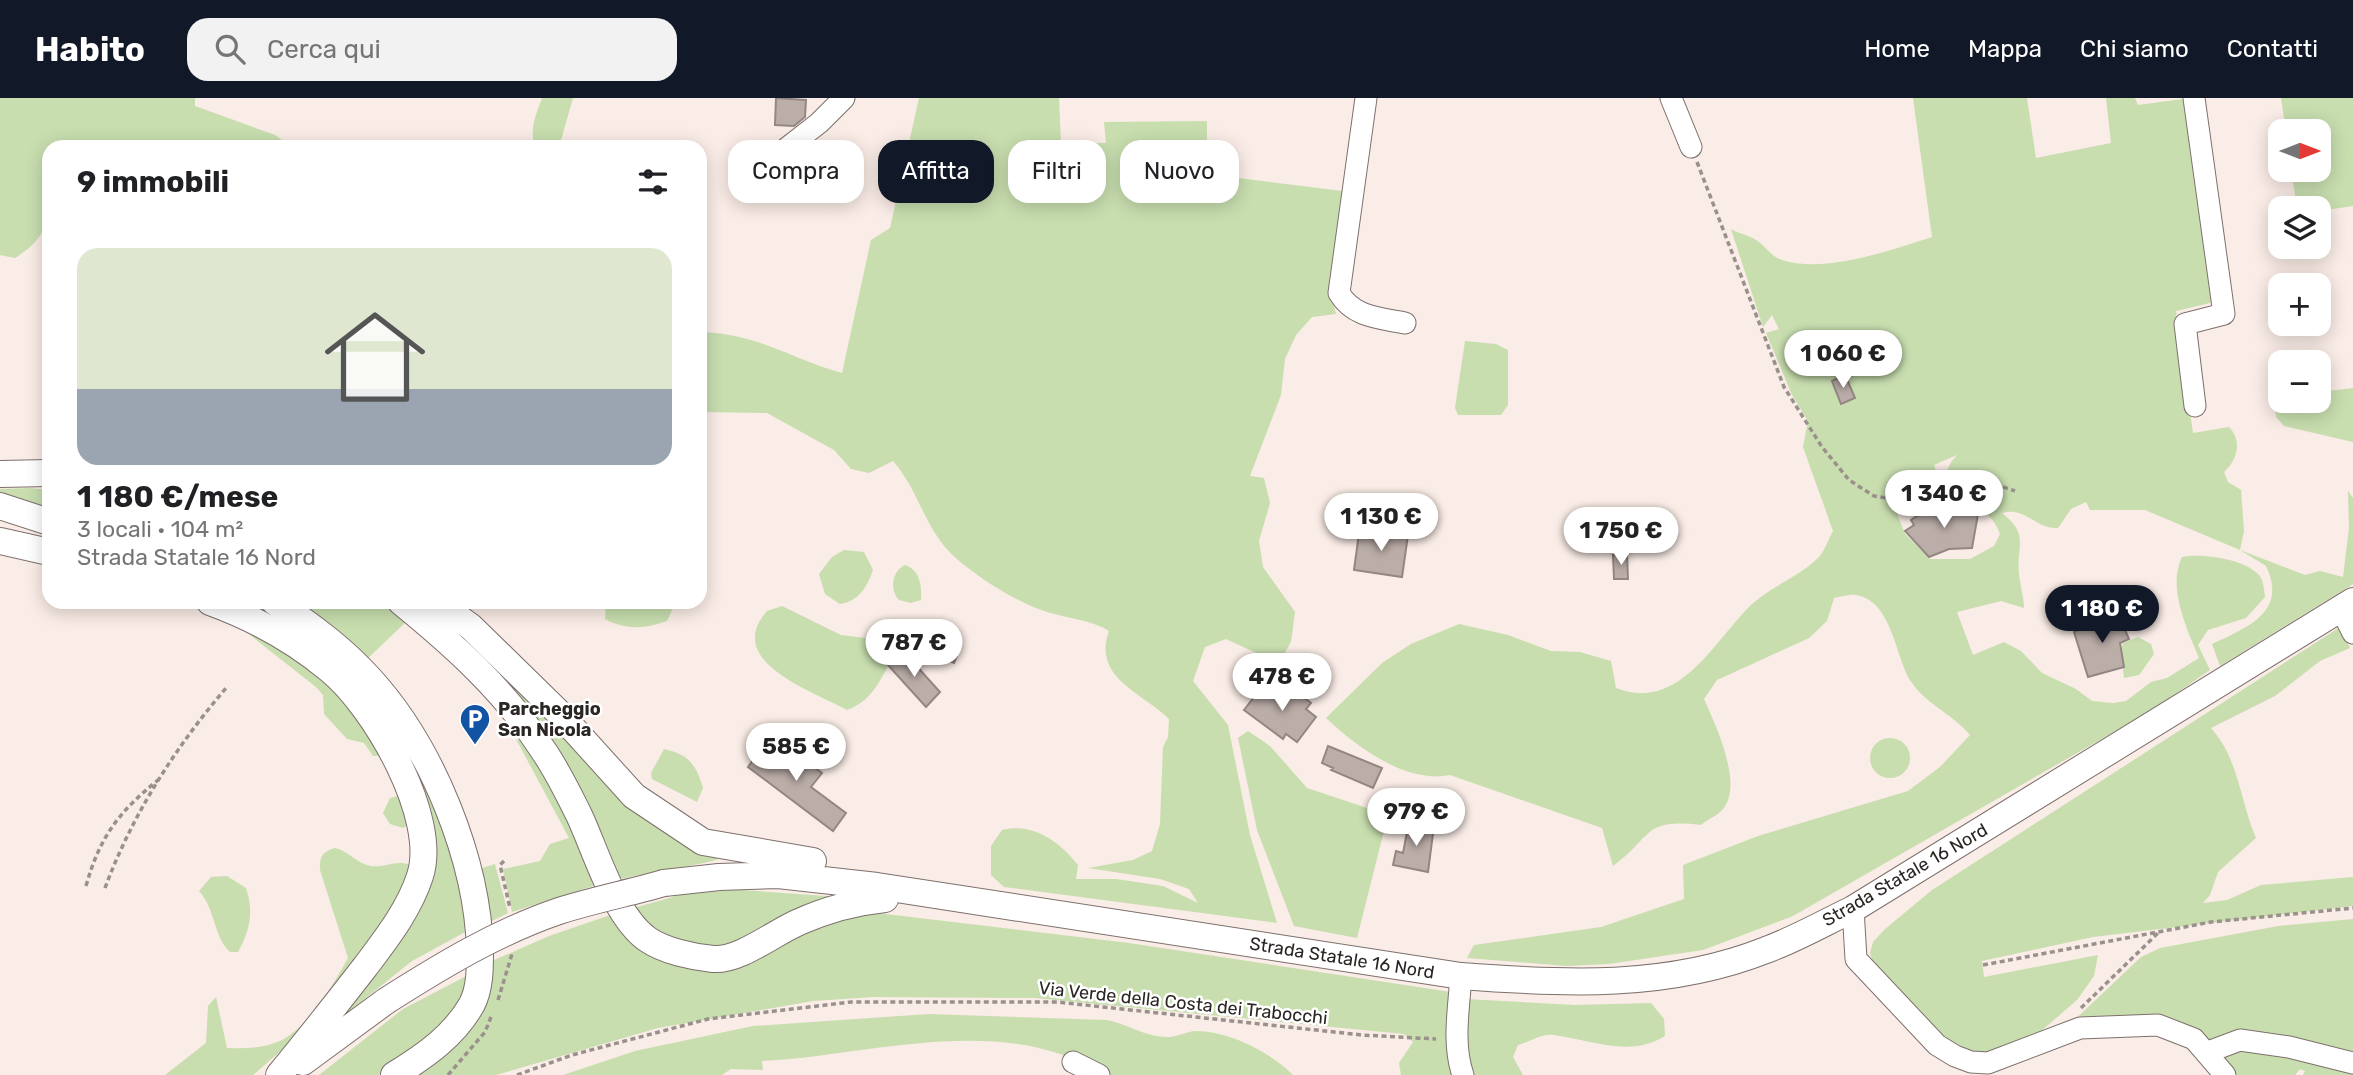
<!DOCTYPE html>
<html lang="it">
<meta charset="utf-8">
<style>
body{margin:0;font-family:Rubik,sans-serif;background:#f2f2f2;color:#202124;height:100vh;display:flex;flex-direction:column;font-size:26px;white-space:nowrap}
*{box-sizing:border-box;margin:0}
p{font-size:23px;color:#757577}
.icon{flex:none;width:38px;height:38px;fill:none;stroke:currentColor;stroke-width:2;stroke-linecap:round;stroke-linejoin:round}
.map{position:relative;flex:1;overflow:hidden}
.panel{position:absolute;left:42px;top:42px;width:665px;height:469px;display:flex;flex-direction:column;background:#fff;border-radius:21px;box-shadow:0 4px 18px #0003}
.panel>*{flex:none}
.top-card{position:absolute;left:728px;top:42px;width:665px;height:63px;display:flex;gap:14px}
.needle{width:46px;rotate:90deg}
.buttons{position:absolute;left:2268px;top:21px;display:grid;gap:14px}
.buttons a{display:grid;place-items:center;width:63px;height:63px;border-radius:14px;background:#fff;box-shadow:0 4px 18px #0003;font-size:35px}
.price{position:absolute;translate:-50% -60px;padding:0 16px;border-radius:24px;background:#fff;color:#222;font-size:23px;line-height:46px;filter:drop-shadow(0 2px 4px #0008)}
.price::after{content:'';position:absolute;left:50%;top:42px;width:21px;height:16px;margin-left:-10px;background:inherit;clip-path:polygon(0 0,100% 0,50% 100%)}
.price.current{background:#111827;color:#fff}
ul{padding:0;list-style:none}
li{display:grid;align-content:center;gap:14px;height:371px;padding:0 35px}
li+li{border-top:2px solid #e0e0e0}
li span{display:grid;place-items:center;height:217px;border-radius:21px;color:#555}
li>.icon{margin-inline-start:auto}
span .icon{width:126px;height:126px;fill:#fffc;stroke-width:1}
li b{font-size:30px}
h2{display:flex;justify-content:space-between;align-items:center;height:84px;padding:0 35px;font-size:30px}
.chip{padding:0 24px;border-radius:21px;background:#fff;box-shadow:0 4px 18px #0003;font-size:24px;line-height:63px}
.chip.current{background:#111827;color:#fff}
header{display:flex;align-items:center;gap:42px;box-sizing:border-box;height:98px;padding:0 35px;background:#111827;color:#fff}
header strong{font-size:33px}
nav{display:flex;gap:38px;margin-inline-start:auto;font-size:24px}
.search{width:490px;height:63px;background:#f2f2f2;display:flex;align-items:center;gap:18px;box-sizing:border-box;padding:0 24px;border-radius:21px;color:#757577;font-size:26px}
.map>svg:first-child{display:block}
.green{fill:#c8deaf;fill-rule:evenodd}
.building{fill:#bbada8;stroke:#948682;stroke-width:2}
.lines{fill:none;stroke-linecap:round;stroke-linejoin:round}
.minor-casing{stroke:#7d706c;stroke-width:23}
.major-casing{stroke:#7d706c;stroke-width:28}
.path{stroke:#9a908c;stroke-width:3.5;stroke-dasharray:5 3.5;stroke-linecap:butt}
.minor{stroke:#fff;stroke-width:21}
.major{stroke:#fff;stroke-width:26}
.major-bridge-casing{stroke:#7d706c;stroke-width:28;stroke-linecap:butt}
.major-bridge{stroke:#fff;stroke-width:26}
.labels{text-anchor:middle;stroke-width:5;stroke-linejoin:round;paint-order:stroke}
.poi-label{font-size:18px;font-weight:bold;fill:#2b2624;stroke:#fff;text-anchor:start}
.street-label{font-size:18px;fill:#2b2624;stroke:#fff}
</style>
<header>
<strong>Habito</strong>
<div class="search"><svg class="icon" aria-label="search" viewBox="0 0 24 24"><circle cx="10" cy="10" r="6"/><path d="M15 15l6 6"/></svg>Cerca qui</div>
<nav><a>Home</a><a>Mappa</a><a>Chi siamo</a><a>Contatti</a></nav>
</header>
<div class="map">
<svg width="2353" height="977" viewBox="0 0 2353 977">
<rect width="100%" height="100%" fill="#faece6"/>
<path class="green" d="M 0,0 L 195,0 L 195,8 L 275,37 L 292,49 L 49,49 C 49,97 62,132 15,160 L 0,157 Z
M 542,0 L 573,0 L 559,49 L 535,49 C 529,31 536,17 542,0 Z
M 919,0 L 1059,0 L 1061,45 L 1106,45 L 1104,24 L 1207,23 L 1207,76 L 1350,94 C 1343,131 1324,179 1336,216 L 1312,219 L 1296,237 L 1285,261 L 1281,297 L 1250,378 L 1264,380 L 1270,405 L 1259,443 L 1263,469 L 1295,514 L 1291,544 L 1283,558 L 1265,559 L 1226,541 L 1205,549 L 1193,583 L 1228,627 L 1250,737 L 1277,825 L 1004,789 L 991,777 L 991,748 L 1002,732 C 1033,724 1060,744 1078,767 L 1076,781 L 1116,781 L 1163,788 L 1198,805 L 1189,791 L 1160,781 L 1088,770 L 1133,762 L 1152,753 L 1160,726 L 1163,649 L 1168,639 L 1169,621 C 1142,594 1092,580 1109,533 C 1092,522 1066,520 1047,514 C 1016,504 982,482 958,462 C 924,433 921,395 893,363 L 869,375 L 851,371 L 834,352 L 767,315 L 700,314 L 700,234 C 760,236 788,260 842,275 L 871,142 L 890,130 Z
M 1913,0 L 2027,0 L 2036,60 L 2111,45 L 2106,0 L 2135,0 L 2138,7 L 2190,0 L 2218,194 L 2210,205 L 2176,213 L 2193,335 L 2229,329 C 2243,343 2237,363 2224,374 L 2228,384 L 2241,392 L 2244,433 L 2240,452 L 2305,477 L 2320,473 L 2343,479 L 2349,430 L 2348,393 L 2353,400 L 2353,486 L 2220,568 L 2212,546 C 2248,529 2288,514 2266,468 L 2240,452 L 2145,412 L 2090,412 L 2086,404 L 2071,411 L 2058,430 C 2036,432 2026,408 2002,415 C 2030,437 2016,447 2019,476 C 2020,488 2024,499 2024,510 L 2001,503 L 1957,514 L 1973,557 L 2004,544 L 2021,553 L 2042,575 L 2076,591 L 2092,603 L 2113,605 L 2126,603 L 2151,584 L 2167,580 L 2199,560 C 2187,531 2167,489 2182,459 C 2203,455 2244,461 2259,477 C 2264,483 2264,492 2265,499 L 2246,520 L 2208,532 L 2198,547 L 2210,572 L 2152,612 L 1793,818 L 1703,852 L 1609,866 L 1566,868 L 1467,860 L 1474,847 L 1601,829 L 1684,801 L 1683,767 L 1758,738 L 1908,693 L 1940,669 L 1970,637 C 1953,616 1925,606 1910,582 C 1895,557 1892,503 1856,497 C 1850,496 1840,499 1834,500 L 1827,523 L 1809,540 L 1717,582 L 1704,601 C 1715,626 1744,686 1723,711 C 1718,717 1707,722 1701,727 C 1642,720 1653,739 1613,768 L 1602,730 L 1450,677 C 1406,686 1357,649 1326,620 L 1382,565 L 1411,546 L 1459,526 L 1508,537 L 1551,553 L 1580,554 L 1611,563 L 1616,590 C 1679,615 1714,543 1751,507 C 1770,489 1798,479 1817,461 C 1824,455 1828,442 1833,433 L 1803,349 L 1808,323 L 1792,297 L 1766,235 L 1779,231 L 1772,217 L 1763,229 L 1731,131 C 1739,136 1749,137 1756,142 C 1766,148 1770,158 1782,162 C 1825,176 1891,152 1932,139 ZM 1957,357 L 1951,364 L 1937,394 C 1961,413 1988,402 2000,436 L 1994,448 L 1970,461 L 1930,461 L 1905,436 L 1891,400 L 1929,387 L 1938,380 L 1934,367 Z
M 2281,0 L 2353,0 L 2353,108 L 2319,113 L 2319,110 L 2297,110 L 2291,72 L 2319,72 L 2319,33 L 2286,33 Z
M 1465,243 L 1496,246 L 1508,252 L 1508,307 L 1501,317 L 1458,317 L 1455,310 Z
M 2353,290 L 2353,344 L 2284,328 L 2276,319 L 2275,310 L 2283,303 L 2319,303 L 2319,294 Z
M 30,390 L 49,392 L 49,412 L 0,395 L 0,391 Z
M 844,452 L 864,454 L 873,472 C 867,489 859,503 840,506 L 825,496 L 819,476 L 832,459 Z
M 905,467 C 920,472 922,488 921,502 L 911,505 L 899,502 C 889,492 892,473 905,467 Z
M 233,504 L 263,504 L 385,608 L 446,730 L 469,832 L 412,863 L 337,923 L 423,781 L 380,618 Z
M 297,504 L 382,504 L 408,522 L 366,562 Z
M 412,504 L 424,504 L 441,516 L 718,761 C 713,765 628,778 612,783 L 587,725 Z
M 594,504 L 671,504 L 673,510 L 667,523 C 645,531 626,532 605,521 L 606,506 Z
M 782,508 L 841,537 L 882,542 L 898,547 C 885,572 876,602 847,612 C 815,594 722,564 767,513 Z
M 2340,529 L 2350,550 L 2320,563 L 2275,598 L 2211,630 C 2239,661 2240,703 2256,740 L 2218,774 L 2210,797 L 2203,805 L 2227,802 L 2261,787 L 2353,779 L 2353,808 L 2093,839 L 1982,863 L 1984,879 L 2098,857 L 2094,878 L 2077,902 L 2026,946 L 1979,958 L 1946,946 L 1877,876 L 1870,855 L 1873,844 L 1884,832 L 1932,792 Z
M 251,532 L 341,592 L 382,652 L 377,658 L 373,658 L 364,645 L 347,641 L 324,616 L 323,597 L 316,589 L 250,537 Z
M 2138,539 L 2151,546 L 2154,556 L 2139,577 L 2124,580 L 2121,552 L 2123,545 Z
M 1248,633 L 1270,648 L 1307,690 L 1388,717 L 1357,840 L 1294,828 L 1257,732 L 1238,640 Z
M1870 660a20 20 0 1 1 40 0a20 20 0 1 1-40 0Z
M 516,641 L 525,645 L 557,697 L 596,787 L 512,814 L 503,771 L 540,763 L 550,746 L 569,740 Z
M 664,651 C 688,656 696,666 703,690 L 697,704 L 652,681 L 651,675 Z
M 402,697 L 411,725 L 403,730 L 390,726 L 383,715 L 390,700 Z
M 335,750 C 349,753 357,766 371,768 C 386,770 395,761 411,767 L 397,807 L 306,931 L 253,977 L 165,977 L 206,945 L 208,908 L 216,899 L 227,950 C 245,951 266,950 282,942 C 311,926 333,887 348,860 L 320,772 C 320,758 322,754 335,750 Z
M 495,766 L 508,815 L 486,826 L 479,771 Z
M 227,778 L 246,790 C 254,814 250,832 238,854 L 230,854 C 214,840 215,810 199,793 L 211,779 Z
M 728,791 L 854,800 L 730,852 L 674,850 L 627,812 L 690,794 Z
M 869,814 L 1129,845 L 1451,894 L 1458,977 L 1401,977 L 1399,965 L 1413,944 L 1404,936 L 1035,900 L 874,899 L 813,903 L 658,930 L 496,977 L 404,977 L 439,957 L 485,866 L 549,838 L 616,815 L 637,841 L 758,858 L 839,821 Z
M 2353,821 L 2353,977 L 2303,977 L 2305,973 L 2300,971 L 2295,977 L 2234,977 L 2164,923 L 2066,930 L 2141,859 L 2160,850 L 2278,828 Z
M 472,875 L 463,909 L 407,963 L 378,977 L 319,977 L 403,911 Z
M 1466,901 L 1574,907 L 1651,905 L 1664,921 L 1665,938 C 1630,960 1591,942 1554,937 C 1542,935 1529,944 1518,947 L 1513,959 L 1523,977 L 1473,977 L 1465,967 Z
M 929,916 L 1107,922 C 1127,926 1148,940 1169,939 C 1178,939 1187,933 1196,933 C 1229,933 1270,954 1293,977 L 1105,977 C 1002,913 875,957 762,963 L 763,972 L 731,971 L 722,977 L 563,977 L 635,953 L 753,928 Z"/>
<path class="building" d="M 776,0 L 806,2 L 805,19 L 794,28 L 775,27 Z
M 1845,277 L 1855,300 L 1841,306 L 1832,283 Z
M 1948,409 L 1971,410 L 1970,415 L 1978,416 L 1972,450 L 1949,451 L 1929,459 L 1905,433 L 1914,427 L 1911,422 L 1917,418 Z
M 1378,433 L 1408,437 L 1402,479 L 1354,472 L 1359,435 L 1377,437 Z
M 1627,456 L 1628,481 L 1614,481 L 1613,457 Z
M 2117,514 L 2129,541 L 2120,545 L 2124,569 L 2088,579 L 2074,534 Z
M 896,522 L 961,548 L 954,565 L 890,537 Z
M 903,553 L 940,594 L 926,609 L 888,567 Z
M 1264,586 L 1283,601 L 1294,592 L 1311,605 L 1306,611 L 1316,619 L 1297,644 L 1286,636 L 1283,641 L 1244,612 Z
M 767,643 L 792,661 L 795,656 L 822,675 L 811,689 L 846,715 L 833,733 L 748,669 Z
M 1328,648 L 1382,670 L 1373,690 L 1331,672 L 1333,670 L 1322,665 Z
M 1409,724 L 1434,728 L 1428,774 L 1393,767 L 1396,753 L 1403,755 Z"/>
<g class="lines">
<g class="minor-casing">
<path id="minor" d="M 1366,0 L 1339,195 C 1353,219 1379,220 1405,225
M 1671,0 L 1691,49
M 2194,0 L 2224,216 L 2185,226 L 2195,308
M 760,71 L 819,25 L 844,0
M 2341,511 L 2353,535
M 1853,811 L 1856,861 L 1937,947 L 1955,958 L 1971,964 L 1988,965 L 2080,930 L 2158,927 L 2194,941 L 2225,977
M 1461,878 C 1459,909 1452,946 1463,977
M 2208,954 L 2240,942 L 2289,949 L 2353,965
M 1073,964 L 1099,977"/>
</g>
<g class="major-casing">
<path id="major" d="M 0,376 L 49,375
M 0,408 L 49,424
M 0,443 L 49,454
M 210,504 C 254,520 294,542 330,572 C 375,609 439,720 420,778 C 409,812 386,841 365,869 C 337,905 308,942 279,977
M 275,504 C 310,526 343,551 370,581 C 432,649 478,762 480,854 C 480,871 480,890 472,906 C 454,938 425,958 394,977
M 401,504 C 455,548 505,593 543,652 C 557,672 568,695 579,717 C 596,753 614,817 647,841 C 664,853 693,859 713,861 C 740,863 775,834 799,824 C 828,811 855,804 885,801
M 437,504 L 471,529 L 558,614 L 634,698 L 703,744 L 813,763
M 664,785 L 719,779 L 778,777 L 877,788 L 1461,878 C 1564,886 1668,891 1766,852 C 1796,841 1824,825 1853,811 L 2353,503
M 303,964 L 386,903"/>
</g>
<path class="path" d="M 1697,64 L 1784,289 L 1822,349 L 1849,382 L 1874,398 L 1898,402 L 1951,383 L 1983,382 L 2015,393
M 504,763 L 500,767 L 510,810
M 86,788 C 100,738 119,714 158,682
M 105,790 C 132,717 176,648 227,589
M 1983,867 L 2211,824 L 2353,810
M 498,902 L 512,856
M 2081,910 L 2158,835
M 448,977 L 485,934 L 491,919
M 517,977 L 572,957 L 708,921 L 851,904 L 1057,904 L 1362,937 L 1436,941"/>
<use href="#minor" class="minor"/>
<use href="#major" class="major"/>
<g class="major-bridge-casing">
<path id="major-bridge" d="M 386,903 C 441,868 497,834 559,813 C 593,802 629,795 664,785"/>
</g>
<use href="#major-bridge" class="major-bridge"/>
</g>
<defs>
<g id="parking-pin" transform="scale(1.575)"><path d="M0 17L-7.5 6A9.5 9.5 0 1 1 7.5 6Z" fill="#1253a3" stroke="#fff"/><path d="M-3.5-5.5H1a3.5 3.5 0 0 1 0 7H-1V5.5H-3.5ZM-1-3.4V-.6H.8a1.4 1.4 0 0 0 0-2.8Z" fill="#fff"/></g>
</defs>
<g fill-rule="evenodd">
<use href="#parking-pin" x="475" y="621"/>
</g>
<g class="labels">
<g class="poi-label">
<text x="498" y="617">Parcheggio<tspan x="498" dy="21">San Nicola</tspan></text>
</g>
<g class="street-label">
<text transform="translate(1905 777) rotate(-30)" y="6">Strada Statale 16 Nord</text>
<text transform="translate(1342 860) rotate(9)" y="6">Strada Statale 16 Nord</text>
<text transform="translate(1183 905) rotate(6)" y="6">Via Verde della Costa dei Trabocchi</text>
</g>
</g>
</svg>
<div class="buttons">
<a><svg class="needle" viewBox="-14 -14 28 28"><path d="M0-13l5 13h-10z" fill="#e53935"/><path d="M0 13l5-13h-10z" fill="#757577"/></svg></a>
<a><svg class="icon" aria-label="layers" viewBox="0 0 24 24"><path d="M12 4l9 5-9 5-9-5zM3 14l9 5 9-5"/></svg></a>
<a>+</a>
<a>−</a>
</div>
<b class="price" style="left:1843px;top:292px">1 060 €</b>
<b class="price" style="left:1944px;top:432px">1 340 €</b>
<b class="price" style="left:1381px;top:455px">1 130 €</b>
<b class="price" style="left:1621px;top:469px">1 750 €</b>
<b class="price current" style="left:2102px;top:547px">1 180 €</b>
<b class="price" style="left:914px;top:581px">787 €</b>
<b class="price" style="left:1282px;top:615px">478 €</b>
<b class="price" style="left:796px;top:685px">585 €</b>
<b class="price" style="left:1416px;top:750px">979 €</b>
<div class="top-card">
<a class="chip">Compra</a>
<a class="chip current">Affitta</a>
<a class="chip">Filtri</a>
<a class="chip">Nuovo</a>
</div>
<section class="panel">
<h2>9 immobili<svg class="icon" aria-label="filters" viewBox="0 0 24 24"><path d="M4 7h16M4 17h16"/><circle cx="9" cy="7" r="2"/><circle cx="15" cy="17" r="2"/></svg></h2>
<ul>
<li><span style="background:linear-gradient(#dfe7d0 65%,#9aa5b1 0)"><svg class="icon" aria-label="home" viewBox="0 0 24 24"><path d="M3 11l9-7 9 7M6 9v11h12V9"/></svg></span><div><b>1 180 €/mese</b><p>3 locali · 104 m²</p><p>Strada Statale 16 Nord</p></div></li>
</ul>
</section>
</div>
